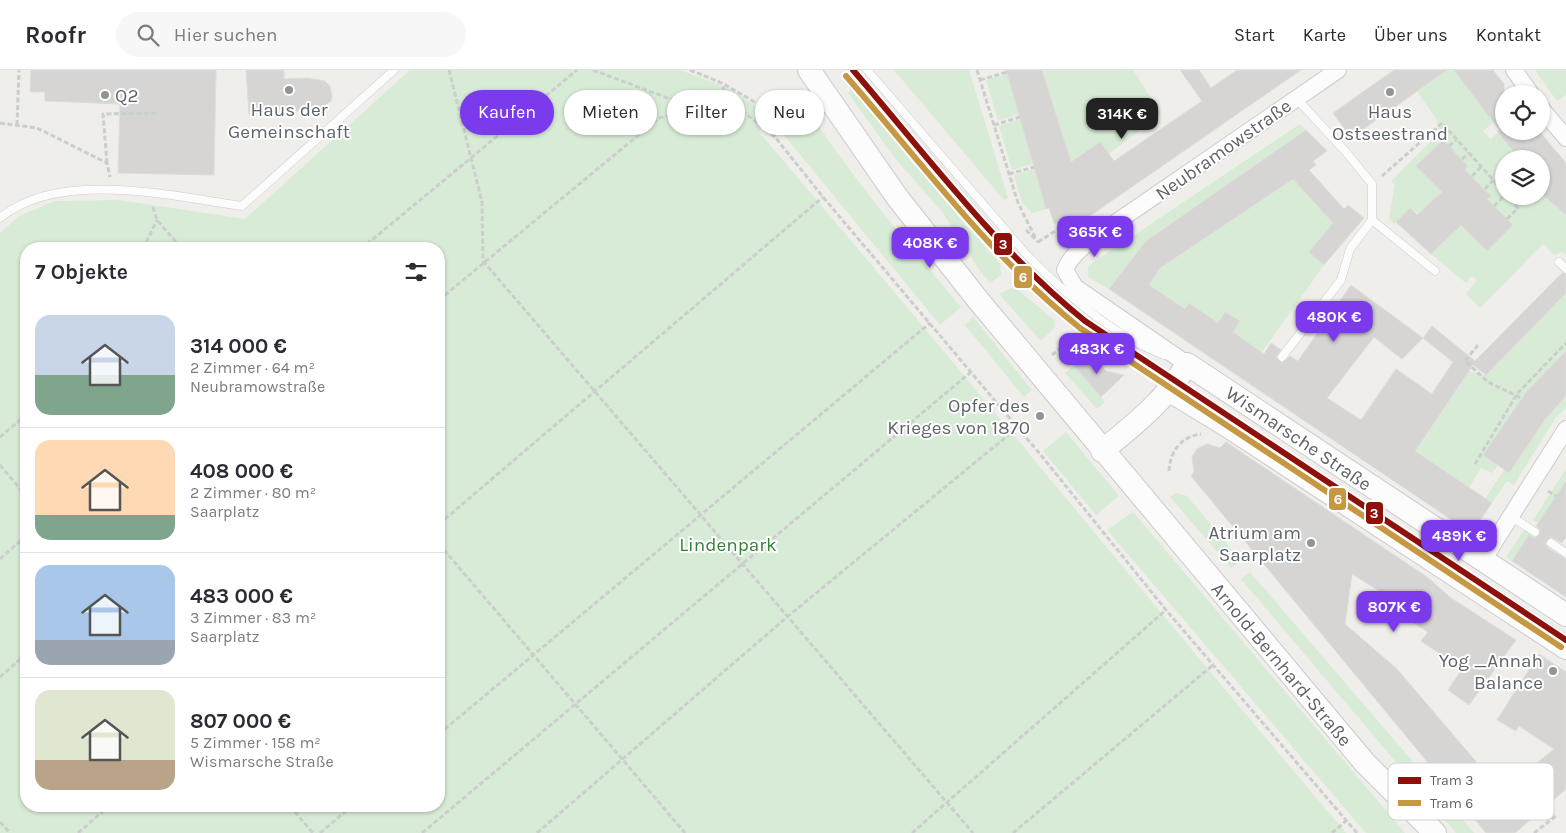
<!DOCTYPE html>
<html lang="de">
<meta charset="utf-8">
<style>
body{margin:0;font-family:Karla,sans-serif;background:#f7f7f7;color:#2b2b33;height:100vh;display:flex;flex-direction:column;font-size:19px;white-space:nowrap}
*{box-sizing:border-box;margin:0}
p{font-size:16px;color:#7c7c81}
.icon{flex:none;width:28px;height:28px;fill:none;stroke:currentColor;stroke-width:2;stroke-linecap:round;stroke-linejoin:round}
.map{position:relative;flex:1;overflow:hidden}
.panel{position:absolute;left:20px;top:172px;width:425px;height:570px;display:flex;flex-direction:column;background:#fff;border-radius:20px;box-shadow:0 1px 4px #0004}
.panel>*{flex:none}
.guide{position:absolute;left:460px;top:20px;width:475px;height:45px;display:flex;gap:10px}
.fabs{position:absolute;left:1495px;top:15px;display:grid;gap:10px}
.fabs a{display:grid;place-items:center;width:55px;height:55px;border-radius:50%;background:#fff;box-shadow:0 1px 4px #0004;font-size:25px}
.price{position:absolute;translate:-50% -42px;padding:0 11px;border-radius:10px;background:#7c3aed;color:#fff;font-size:16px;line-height:32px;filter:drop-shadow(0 1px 2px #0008)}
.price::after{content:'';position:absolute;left:50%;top:30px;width:15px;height:11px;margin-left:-8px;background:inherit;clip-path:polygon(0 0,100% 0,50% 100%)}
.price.current{background:#222;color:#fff}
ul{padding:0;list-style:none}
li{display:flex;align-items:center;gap:15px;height:125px;padding:0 15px}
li+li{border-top:1px solid #e1e1e2}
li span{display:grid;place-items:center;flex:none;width:140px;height:100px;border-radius:15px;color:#555}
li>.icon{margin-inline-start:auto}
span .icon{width:60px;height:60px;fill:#fffc;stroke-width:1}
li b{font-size:21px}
h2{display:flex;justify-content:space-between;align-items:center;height:60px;padding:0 15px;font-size:21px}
.tag{padding:0 18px;border-radius:22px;background:#fff;box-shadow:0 1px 4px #0004;font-size:18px;line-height:45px}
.tag.current{background:#7c3aed;color:#fff}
header{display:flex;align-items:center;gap:30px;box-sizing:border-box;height:70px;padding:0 25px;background:#fff;border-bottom:1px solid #e1e1e2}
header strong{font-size:24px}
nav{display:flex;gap:28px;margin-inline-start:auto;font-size:18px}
.search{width:350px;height:45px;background:#f7f7f7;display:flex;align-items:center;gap:12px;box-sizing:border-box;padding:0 18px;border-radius:28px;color:#7c7c81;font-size:19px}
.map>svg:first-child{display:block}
.green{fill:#d8ebd6;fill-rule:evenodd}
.building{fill:#d6d5d3;stroke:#deddd9;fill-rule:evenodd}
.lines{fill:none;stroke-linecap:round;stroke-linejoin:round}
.lane-casing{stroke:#cbcccc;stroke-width:9}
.street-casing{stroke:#cbcccc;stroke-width:18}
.secondary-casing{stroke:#cacacb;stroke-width:24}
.path{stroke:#cacfcc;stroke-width:3;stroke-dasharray:5 2.5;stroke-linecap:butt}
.lane{stroke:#fdfcfc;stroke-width:8}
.street{stroke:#fdfcfc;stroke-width:16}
.secondary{stroke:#fdfcfc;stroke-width:22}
.tram-1-casing{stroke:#fff;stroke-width:10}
.tram-2-casing{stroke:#fff;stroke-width:10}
.tram-1{stroke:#8d110a;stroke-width:6}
.tram-2{stroke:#c79844;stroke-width:6}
.poi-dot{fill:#919496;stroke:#fff;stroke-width:2}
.labels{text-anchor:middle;stroke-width:4;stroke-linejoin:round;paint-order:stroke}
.poi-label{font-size:19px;fill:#5f6368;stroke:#fff;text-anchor:end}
.street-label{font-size:19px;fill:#5f6368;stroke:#fff}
.park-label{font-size:19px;fill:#348238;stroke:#fff}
.key{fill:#fff;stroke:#cfd0d2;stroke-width:1}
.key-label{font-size:14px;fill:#5f6368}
.line-badge{stroke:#fff;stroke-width:2}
.badge-label{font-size:14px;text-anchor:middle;font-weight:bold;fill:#fff}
</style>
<header>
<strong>Roofr</strong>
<div class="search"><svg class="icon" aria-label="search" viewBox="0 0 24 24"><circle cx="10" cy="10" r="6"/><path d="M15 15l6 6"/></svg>Hier suchen</div>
<nav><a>Start</a><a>Karte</a><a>Über uns</a><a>Kontakt</a></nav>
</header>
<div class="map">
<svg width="1566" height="763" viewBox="0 0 1566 763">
<rect width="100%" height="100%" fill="#efeeea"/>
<path class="green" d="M 410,0 L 680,0 L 725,17 L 767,43 L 759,62 C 957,294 1149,531 1346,763 L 0,763 L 0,163 L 19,146 L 55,131 L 119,130 L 245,149 ZM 26,179 L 439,179 L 439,736 L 26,736 Z
M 894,0 L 969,0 L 1008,128 L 1004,130 Z
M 1042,0 L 1133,0 L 1161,44 L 1109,84 L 1073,105 Z
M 1445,0 L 1461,0 L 1471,14 L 1470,21 L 1493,52 L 1483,61 L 1490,69 L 1499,62 L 1521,89 L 1504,89 L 1504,126 L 1541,126 L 1541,123 L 1566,144 L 1566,185 L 1562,182 L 1554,185 L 1543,174 L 1480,238 L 1466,224 L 1477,210 L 1472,206 L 1466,213 L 1431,184 L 1448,168 L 1418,171 L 1410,166 L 1427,150 L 1410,138 L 1394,154 L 1389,147 L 1395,115 L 1391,111 L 1439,63 L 1437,50 L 1417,21 Z
M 1535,0 L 1566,0 L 1566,25 L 1557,31 Z
M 1007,4 L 1019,44 L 998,51 L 986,10 Z
M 851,19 L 1000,194 L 1001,205 L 990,213 L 978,198 L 943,143 L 894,87 L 848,23 Z
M 810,43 C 855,112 908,174 961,237 L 940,255 L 779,59 Z
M 1020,49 L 1033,94 L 1012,100 L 999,56 Z
M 1300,54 L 1306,60 L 1146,171 L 1109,219 L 1088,207 L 1088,196 Z
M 1034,99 L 1046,139 L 1032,143 L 1022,133 L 1014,105 Z
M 1293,108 L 1334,152 L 1309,182 L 1324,195 L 1262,282 L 1233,262 L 1240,251 L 1225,242 L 1218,253 L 1189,233 L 1185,239 L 1149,215 L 1168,186 L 1171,191 Z
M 1011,218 L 1017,219 L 1054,250 L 1055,257 L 1041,271 L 999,224 Z
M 1566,223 L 1566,281 L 1527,321 L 1483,385 L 1498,396 L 1492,403 L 1481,398 L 1469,418 L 1415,381 L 1469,301 L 1486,305 Z
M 973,247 L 1032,320 L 1024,327 L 965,255 Z
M 1074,296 L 1105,332 L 1097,339 L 1065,303 Z
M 1566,326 L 1566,338 L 1556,347 L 1514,415 L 1507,411 L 1492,433 L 1485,429 L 1504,400 L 1509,402 L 1546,348 Z
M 1066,362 L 1119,426 L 1096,445 L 1043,381 Z
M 1566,399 L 1566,411 L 1538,453 L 1533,450 Z
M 1176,423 L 1187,426 L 1241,491 L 1231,498 L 1170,427 Z
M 1133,442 L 1405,763 L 1366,763 L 1107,460 Z
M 1524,460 L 1530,464 L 1512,491 L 1506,487 Z
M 1250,502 L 1474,763 L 1456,763 L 1241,509 Z"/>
<path class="building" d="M 31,0 L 216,0 L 214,105 L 118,103 L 120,34 L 45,31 L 45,22 L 30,22 Z
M 246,0 L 284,0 L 284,9 L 308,8 L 325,11 L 330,16 L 332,25 L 331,31 L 321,38 L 311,40 L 249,44 Z
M 1006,0 L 1042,0 L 1071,92 L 1100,72 L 1114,91 L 1202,31 L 1180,0 L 1199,0 L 1211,18 L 1237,0 L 1301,0 L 1071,159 L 1054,153 L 1049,138 L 1046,139 Z
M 1394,0 L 1447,0 L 1351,68 L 1333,43 Z
M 1454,0 L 1493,0 L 1504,14 L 1504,61 L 1539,61 L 1566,93 L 1566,145 L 1541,123 L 1541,89 L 1520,89 L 1497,61 L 1500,61 Z
M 1306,60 L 1327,81 L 1313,91 L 1316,95 L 1309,100 L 1344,139 L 1348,135 L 1364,148 L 1324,195 L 1309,182 L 1333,153 L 1293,109 L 1160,198 L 1149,215 L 1185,239 L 1189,233 L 1218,253 L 1225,242 L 1240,251 L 1233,262 L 1264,284 L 1271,273 L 1281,280 L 1276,287 L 1282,293 L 1290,286 L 1298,291 L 1351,215 L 1423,268 L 1432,256 L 1475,291 L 1562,203 L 1566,204 L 1566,223 L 1486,305 L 1473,295 L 1415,381 L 1492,433 L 1471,463 L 1109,219 L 1146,171 ZM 1374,267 L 1402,289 L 1423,268 L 1453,292 L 1432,324 L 1396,299 L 1361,350 L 1327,328 Z
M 1443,70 L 1468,96 L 1465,100 L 1491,126 L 1487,129 L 1513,155 L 1487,181 L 1461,155 L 1431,184 L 1396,152 L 1410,138 L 1417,145 L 1442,122 L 1416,96 Z
M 1566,281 L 1566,326 L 1546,348 L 1509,403 L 1483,385 L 1527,321 Z
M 1089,282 L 1106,301 L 1124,305 L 1101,327 L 1074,296 Z
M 1226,372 L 1427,507 L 1451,528 L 1516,570 L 1469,635 L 1448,620 L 1462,599 L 1421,571 L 1428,562 L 1409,550 L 1414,543 L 1352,504 L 1345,554 L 1397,599 L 1502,722 L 1554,679 L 1519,656 L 1516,661 L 1497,650 L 1539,584 L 1566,602 L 1566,719 L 1515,763 L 1486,763 L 1191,406 L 1194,402 L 1192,387 L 1197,379 L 1207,374 L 1220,378 Z
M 1566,411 L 1566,467 L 1562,473 L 1551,467 L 1545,473 L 1548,478 L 1566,489 L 1566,527 L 1512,491 L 1529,465 L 1535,468 L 1539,465 L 1540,460 L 1536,456 Z"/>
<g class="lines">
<g class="lane-casing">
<path id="lane" d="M 853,0 L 1018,192 L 1050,223 L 1085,251 L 1141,287 L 1168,318
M 867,0 L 1026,184 C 1064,223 1113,266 1164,285
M 1296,28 L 1346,82 L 1372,114 L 1372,150 L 1435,201
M 0,148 C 59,99 172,126 242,136 L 394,0
M 1559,192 L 1566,199
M 1282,287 L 1341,210 L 1350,179 L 1372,150
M 1512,447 L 1535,462
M 1551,473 L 1566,483"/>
</g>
<g class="street-casing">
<path id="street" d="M 1514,0 L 1531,24
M 1541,38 L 1566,68
M 1187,294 L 1075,217 L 1065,200 C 1071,183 1091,171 1105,160 L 1338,0
M 1483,490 L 1566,359"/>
</g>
<g class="secondary-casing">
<path id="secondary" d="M 809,0 L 897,127 L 978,230 L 1365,693 L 1435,763
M 1170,321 L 1226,355 L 1566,578
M 1102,381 C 1134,355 1166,330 1187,294 L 1566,545"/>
</g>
<path class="path" d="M 449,0 L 482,132 L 483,191 L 973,763
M 593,0 L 697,39 L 736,36 L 775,67
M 690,0 L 724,14 L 773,43 L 775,67 L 823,127 L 1040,384 L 1166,540 L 1357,763
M 977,0 L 1018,133 L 1036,169
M 980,10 L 1007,2
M 722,36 L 724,14
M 0,53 L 37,58 L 107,93 L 110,107
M 17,55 L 19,0
M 994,55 L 1020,47
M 1449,76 L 1457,69
M 1462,89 L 1469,83
M 107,93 L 103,44 L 159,43
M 1009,104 L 1034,97
M 1382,106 L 1442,53 L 1504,122
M 1472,106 L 1481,97
M 1485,119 L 1493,110
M 1494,136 L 1504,126
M 153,137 L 157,150 L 182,179
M 1507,149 L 1518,138 L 1507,126
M 1026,160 L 1038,172
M 1038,172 L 1063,156
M 143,179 L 157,150
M 361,179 L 577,0
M 439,230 L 659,48 L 697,39
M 1478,275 L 1465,291 L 1488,312 L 1521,328
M 1052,285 L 1080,262
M 0,367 L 26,345
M 1475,394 L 1517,324 L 1566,273
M 0,395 L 26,426
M 1169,401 C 1170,382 1180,367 1201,364
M 1548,421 L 1556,426
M 439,454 L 823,127
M 439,474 L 685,763
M 0,489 L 26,466
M 0,607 L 26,584
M 439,664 L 930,253
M 290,736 L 313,763
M 0,752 L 10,763
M 78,763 L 109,736
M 320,763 L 352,736
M 422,763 L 971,302
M 537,763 L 787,547 L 1017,358
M 912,763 L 1166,540
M 1013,763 L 1213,595
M 1332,763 L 1347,750
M 1534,763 L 1556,746"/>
<use href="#lane" class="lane"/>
<use href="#street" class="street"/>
<use href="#secondary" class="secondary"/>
<g class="tram-1-casing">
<path id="tram-1" d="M 853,0 C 927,86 997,180 1085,251 L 1566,570"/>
</g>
<g class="tram-2-casing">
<path id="tram-2" d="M 846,6 C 921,92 990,186 1080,258 L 1561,577"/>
</g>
<use href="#tram-1" class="tram-1"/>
<use href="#tram-2" class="tram-2"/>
</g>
<g class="poi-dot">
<circle cx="289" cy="20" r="5"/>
<circle cx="1390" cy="22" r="5"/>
<circle cx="105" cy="25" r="5"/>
<circle cx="1040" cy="346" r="5"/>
<circle cx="1311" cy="473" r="5"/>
<circle cx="1553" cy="601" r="5"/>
</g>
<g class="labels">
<g class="poi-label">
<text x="115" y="32" text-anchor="start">Q2</text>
<text x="289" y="46" text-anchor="middle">Haus der<tspan x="289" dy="22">Gemeinschaft</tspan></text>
<text x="1390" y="48" text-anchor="middle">Haus<tspan x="1390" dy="22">Ostseestrand</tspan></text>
<text x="1030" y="342">Opfer des<tspan x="1030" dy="22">Krieges von 1870</tspan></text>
<text x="1301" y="469">Atrium am<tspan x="1301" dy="22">Saarplatz</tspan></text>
<text x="1543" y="597">Yog _Annah<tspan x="1543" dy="22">Balance</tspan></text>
</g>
<g class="street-label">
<text transform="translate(1223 79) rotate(-35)" y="7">Neubramowstraße</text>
<text transform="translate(1299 368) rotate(34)" y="7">Wismarsche Straße</text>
<text transform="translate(1282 594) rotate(50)" y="7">Arnold-Bernhard-Straße</text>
</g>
<g class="park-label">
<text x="728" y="481">Lindenpark</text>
</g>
</g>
<rect x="1388" y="693" width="166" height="57" rx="8" class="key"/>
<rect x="1398" y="707" width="23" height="7" fill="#8d110a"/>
<rect x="1398" y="730" width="23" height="6" fill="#c79844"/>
<g class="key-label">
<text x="1430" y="715">Tram 3</text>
<text x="1430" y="738">Tram 6</text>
</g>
<g class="line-badge">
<rect x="993" y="162" width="20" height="24" rx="5" fill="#8d110a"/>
<rect x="1013" y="195" width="20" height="24" rx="5" fill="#c79844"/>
<rect x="1328" y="417" width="19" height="24" rx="5" fill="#c79844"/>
<rect x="1365" y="431" width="19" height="24" rx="5" fill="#8d110a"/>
</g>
<g class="badge-label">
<text x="1003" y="179">3</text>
<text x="1023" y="212">6</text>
<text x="1338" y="434">6</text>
<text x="1374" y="448">3</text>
</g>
</svg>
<div class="fabs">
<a><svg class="icon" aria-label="locate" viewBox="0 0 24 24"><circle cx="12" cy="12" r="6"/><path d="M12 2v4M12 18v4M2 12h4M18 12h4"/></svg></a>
<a><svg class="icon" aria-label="layers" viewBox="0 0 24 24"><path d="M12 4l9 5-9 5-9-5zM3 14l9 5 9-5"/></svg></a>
</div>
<b class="price current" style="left:1122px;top:70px">314K €</b>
<b class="price" style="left:1095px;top:188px">365K €</b>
<b class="price" style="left:930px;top:199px">408K €</b>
<b class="price" style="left:1334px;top:273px">480K €</b>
<b class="price" style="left:1097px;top:305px">483K €</b>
<b class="price" style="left:1459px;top:492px">489K €</b>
<b class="price" style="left:1394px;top:563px">807K €</b>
<div class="guide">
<a class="tag current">Kaufen</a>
<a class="tag">Mieten</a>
<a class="tag">Filter</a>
<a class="tag">Neu</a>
</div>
<section class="panel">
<h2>7 Objekte<svg class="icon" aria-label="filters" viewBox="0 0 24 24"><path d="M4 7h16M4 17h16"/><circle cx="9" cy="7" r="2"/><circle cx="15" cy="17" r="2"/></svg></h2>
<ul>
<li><span style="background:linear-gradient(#c9d6e8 60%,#7fa58c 0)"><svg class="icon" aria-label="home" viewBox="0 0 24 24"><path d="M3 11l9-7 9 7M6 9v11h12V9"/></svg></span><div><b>314 000 €</b><p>2 Zimmer · 64 m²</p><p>Neubramowstraße</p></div></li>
<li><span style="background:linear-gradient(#ffd9b3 75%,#7fa58c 0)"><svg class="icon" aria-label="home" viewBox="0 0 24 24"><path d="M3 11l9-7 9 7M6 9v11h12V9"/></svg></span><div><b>408 000 €</b><p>2 Zimmer · 80 m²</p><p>Saarplatz</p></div></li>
<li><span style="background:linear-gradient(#a9c7e8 75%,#9aa5b1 0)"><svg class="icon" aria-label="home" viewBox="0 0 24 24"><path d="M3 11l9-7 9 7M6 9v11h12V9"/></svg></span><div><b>483 000 €</b><p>3 Zimmer · 83 m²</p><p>Saarplatz</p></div></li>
<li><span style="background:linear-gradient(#dfe7d0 70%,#b9a48a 0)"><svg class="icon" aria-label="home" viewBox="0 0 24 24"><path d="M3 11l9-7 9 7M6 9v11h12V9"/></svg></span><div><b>807 000 €</b><p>5 Zimmer · 158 m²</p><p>Wismarsche Straße</p></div></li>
</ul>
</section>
</div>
